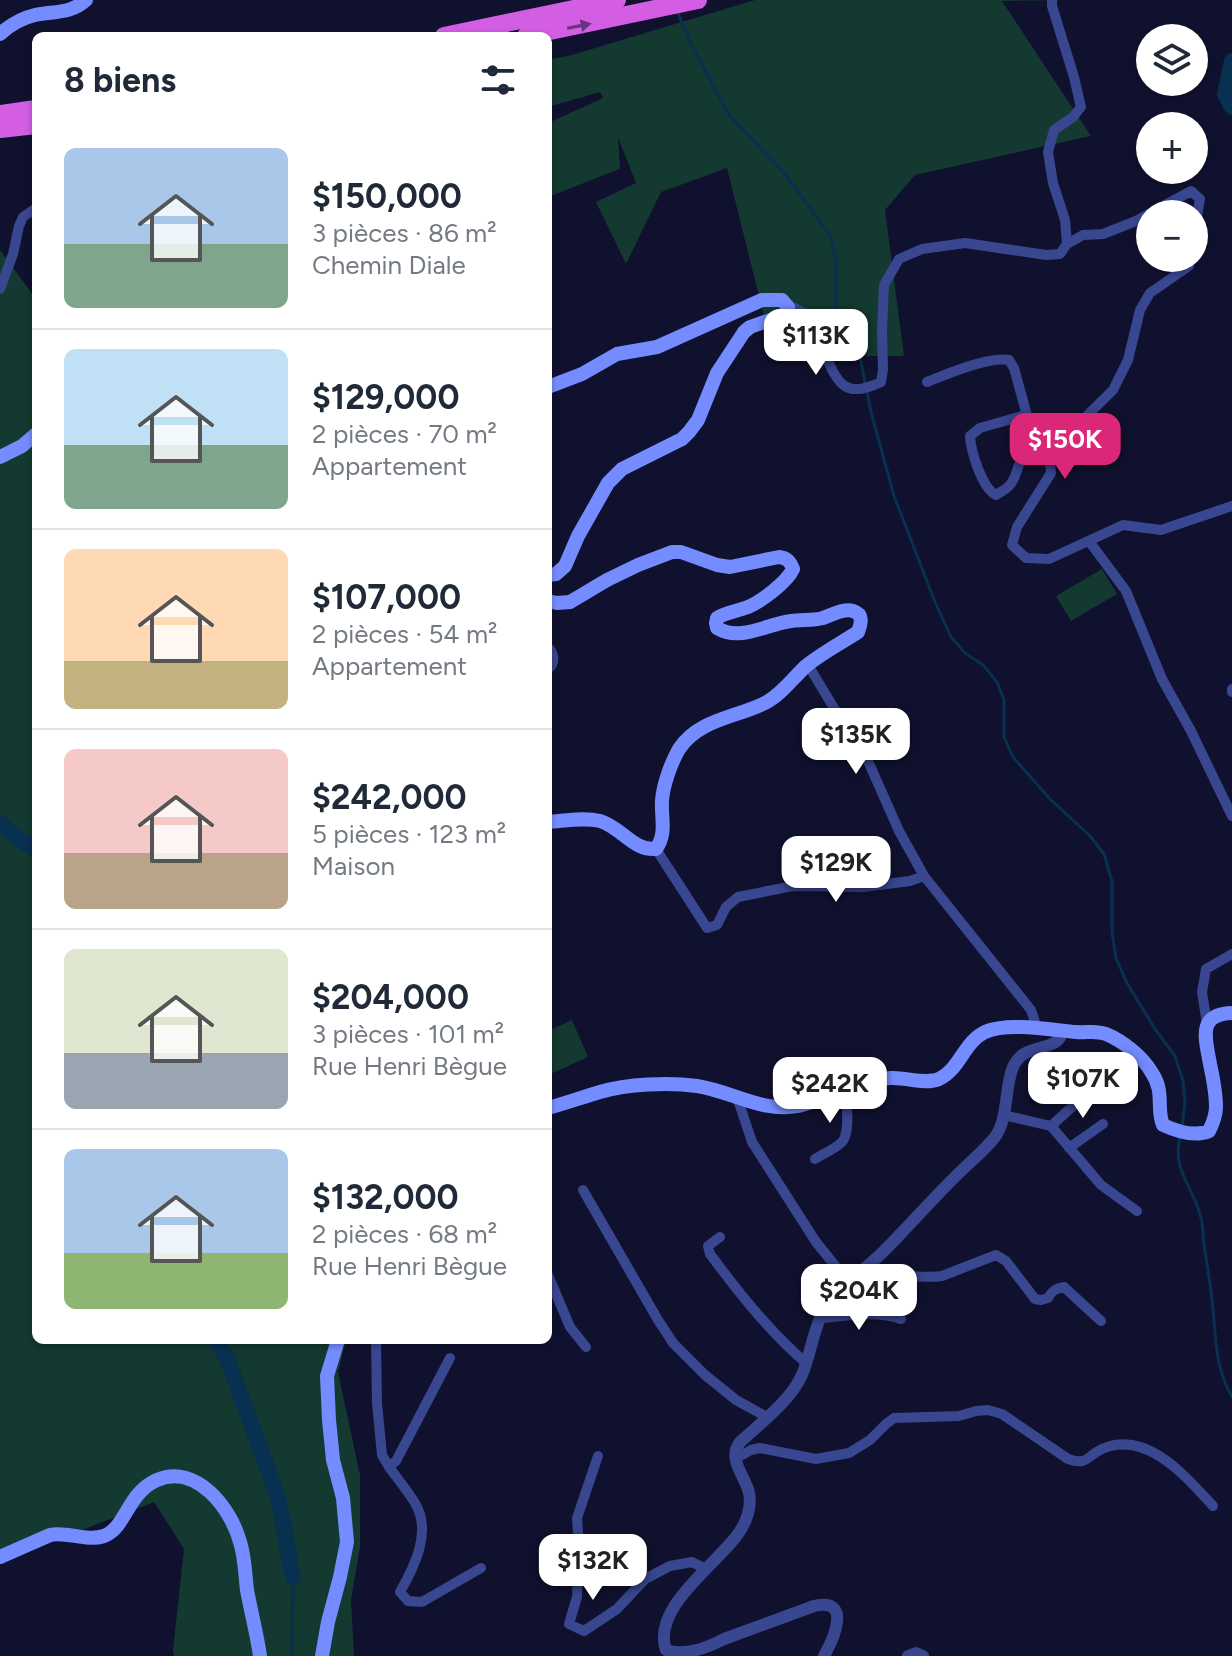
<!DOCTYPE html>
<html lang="fr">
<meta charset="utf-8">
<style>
body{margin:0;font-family:Figtree,sans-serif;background:#f2f2f3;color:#1f2937;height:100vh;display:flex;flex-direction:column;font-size:30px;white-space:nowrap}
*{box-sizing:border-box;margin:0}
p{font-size:26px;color:#747a83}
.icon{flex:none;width:44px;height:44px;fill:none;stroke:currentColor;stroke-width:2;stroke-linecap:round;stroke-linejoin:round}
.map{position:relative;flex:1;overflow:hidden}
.sheet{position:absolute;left:32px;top:32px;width:520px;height:1312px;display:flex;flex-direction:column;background:#fff;border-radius:12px;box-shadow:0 2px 6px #0004}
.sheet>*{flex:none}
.buttons{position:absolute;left:1136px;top:24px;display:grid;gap:16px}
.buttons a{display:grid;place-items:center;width:72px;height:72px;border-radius:50%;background:#fff;box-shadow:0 2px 6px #0004;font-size:40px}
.price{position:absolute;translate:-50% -68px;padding:0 18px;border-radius:16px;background:#fff;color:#222;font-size:26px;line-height:52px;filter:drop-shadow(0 2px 4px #0008)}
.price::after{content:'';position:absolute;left:50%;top:48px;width:24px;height:18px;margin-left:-12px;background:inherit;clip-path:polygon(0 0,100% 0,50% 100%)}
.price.current{background:#db2777;color:#fff}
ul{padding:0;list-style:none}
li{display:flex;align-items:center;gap:24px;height:200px;padding:0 32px}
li+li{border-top:2px solid #e0e1e3}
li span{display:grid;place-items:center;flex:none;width:224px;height:160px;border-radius:12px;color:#555}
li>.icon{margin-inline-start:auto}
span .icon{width:96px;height:96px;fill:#fffc;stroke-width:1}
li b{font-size:34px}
h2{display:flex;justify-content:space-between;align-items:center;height:96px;padding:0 32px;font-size:34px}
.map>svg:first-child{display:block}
.green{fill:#133930}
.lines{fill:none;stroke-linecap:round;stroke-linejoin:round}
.stream{stroke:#083050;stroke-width:3}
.river{stroke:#083050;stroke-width:16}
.minor{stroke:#394690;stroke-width:10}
.tertiary{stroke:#394690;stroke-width:12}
.secondary{stroke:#748cff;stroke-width:14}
.trunk{stroke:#d35ee4;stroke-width:18}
.oneway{fill:#683480}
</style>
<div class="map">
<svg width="1232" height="1656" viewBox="0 0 1232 1656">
<rect width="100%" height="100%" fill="#10112e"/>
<path class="green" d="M 755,0 L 1060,0 L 1002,1 L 1091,136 L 915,175 L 885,210 L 904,356 L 774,356 L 727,168 L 661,192 L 626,264 L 596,202 L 636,183 L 618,137 L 620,169 L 548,197 L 548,123 L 603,98 L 600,92 L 548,107 L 548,60 L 572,55 Z
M 0,250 L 36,299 L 36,1340 L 346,1340 L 338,1372 L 360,1475 L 360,1547 L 351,1600 L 354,1656 L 174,1656 L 173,1650 L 184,1549 L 154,1502 L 0,1562 Z
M 1102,569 L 1117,594 L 1071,621 L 1056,596 Z
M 572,1020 L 588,1057 L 548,1075 L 548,1031 Z"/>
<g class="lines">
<path class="stream" d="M 678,13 L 693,48 L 729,115 L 784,173 L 830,235 L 836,262 L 836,307 L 848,328 L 860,357 L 871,412 L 894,496 L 935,602 L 951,637 L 965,653 L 983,665 L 997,682 L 1004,700 L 1004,737 L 1013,757 L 1050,799 L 1090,836 L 1104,854 L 1112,881 L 1112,932 L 1116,958 L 1127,983 L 1155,1029 L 1175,1056 L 1183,1081 L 1185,1103 L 1182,1127
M 1180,1138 C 1172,1170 1192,1185 1200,1214 C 1203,1223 1203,1235 1204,1245 C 1207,1263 1210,1282 1212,1300 C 1216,1334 1214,1366 1232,1397
M 292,1656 L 293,1577"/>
<path class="river" d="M 1232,61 L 1225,94 L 1232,107
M 0,823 L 20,840 L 36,850
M 216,1340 L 227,1358 L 278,1497 L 293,1577"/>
<path class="minor" d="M 1052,0 L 1052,6 L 1074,77 L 1081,107 L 1073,117 L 1054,130 L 1048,152 L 1053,183 L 1065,220 L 1067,244
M 1190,258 L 1189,266 L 1150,293 L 1140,310 L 1128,360 L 1113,390 L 1049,453 L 1051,473 L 1017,527 L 1012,545 L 1026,558 L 1049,559 L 1123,525 L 1161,530 L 1232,506
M 0,289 L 13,254 L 19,226 L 23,217 L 36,208
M 788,307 L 795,308 L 804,313 C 811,326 818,340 825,354 C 838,385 846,399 881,382 L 883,370 L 882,331 L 884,285 L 899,259 L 922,249 L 965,243 L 1046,255 L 1060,254 L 1067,244 L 1083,235 L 1103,234 L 1136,221 L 1191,191 L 1200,199 L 1194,233
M 927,382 C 947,374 989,356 1009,360 L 1014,368 L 1028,419
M 1040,448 C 1012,455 1022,474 1008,487 C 1005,490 1000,492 996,495 C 982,488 971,452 970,436 L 980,428 L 1022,416 C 1036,424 1034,445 1049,453
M 1089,541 L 1126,591 L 1162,679 L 1191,731 L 1232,816
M 548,647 C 554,653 556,663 548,669
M 808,665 L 849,733 L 868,761 L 899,831 L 924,876
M 1232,689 L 1232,692
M 656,849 L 707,928 L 717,925 L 726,907 L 738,897 L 793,886 L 863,887 L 910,881 L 924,876 L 1031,1010 L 1037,1028
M 1207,1024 L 1202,992 L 1206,969 L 1232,954
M 737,1097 L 752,1142 L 816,1242 L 849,1283 C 863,1282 875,1278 889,1276 C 906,1274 924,1279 942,1276 L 996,1255 L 1006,1261 L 1035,1299 L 1041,1300 L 1048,1298 C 1052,1291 1056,1288 1064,1287 L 1101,1321
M 1003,1115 L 1051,1126 L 1101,1185 L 1137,1211
M 1051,1126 L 1084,1096 L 1100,1090
M 1069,1148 L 1103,1124
M 815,1159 C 823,1154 835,1149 842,1142 C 851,1132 846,1103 846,1091
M 583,1190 L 658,1320 L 673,1343 L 705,1375 L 736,1400 L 767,1417
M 720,1237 L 708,1246 L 710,1254 C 739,1293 769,1331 806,1363
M 548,1275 L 570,1327 L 586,1347
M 821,1318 C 847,1316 876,1310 901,1319
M 376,1340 L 377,1403 L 382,1455 L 389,1467 L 396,1461 L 450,1358
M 598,1456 L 577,1518 L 579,1547 L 577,1597 L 569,1624 L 584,1631 L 617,1609 L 645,1579 L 670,1566 L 692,1562 L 706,1569
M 735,1459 L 751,1450 L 760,1448 L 816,1459 L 849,1453 L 870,1440 L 886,1424 L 894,1418 L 959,1416 L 976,1411 L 988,1410 L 1002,1414 L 1068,1459 C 1087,1466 1087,1456 1102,1449 C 1147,1429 1187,1478 1213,1506
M 389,1467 C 397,1478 407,1490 415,1503 C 432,1531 415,1566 400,1592 L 408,1601 L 422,1602 L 481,1568"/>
<path class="tertiary" d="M 824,1656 C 833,1640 853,1597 814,1606 L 724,1639 C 707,1648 684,1656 666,1650 C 651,1608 717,1564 738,1534 C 746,1523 752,1507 749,1493 C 745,1475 727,1460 740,1442 C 762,1422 790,1401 802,1375 C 812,1351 814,1321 830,1301 C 845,1282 867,1268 884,1251 C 910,1225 934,1197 960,1172 C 972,1160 985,1150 995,1137 C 1009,1117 1004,1089 1013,1067 C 1025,1040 1058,1055 1063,1030
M 908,1656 L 916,1653 L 923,1656"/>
<path class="secondary" d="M 0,34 C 10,25 22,18 35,15 C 54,11 71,14 86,0
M 548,387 L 582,374 L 617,354 L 657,347 L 762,300 L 782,300 L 788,307 L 785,315 L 750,327 L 744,332 L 717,373 L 698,420 L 689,432 L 682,439 L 622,469 L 608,483 L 578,536 L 565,566 L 556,574 L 548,575
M 0,457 L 22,446 L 36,434
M 548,601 L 557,603 L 570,602 L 607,580 L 638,565 L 672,552 L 681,552 L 717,565 L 730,567 L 779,557 C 787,558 790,561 793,569 C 787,582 762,601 748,607 C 738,611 726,612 717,618 L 716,623 L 717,628 C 740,642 767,624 791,621 C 802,619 812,621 823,618 C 832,615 844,608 853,611 C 864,614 861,624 858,632 C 841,643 822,653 806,666 C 793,678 781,695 765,703 C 735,718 699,719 679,749 C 671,763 663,785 662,801 C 661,819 667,833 656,849 C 633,851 621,827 600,821 C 584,817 564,821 548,822
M 548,1108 C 566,1103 583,1097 600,1092 C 627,1084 669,1082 697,1086 C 731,1091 762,1113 798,1106 C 829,1099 859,1080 891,1078 C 906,1077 925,1085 939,1079 C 960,1069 964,1042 985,1032 C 1008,1022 1052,1030 1076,1032 C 1087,1033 1096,1030 1106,1034 C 1123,1041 1143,1057 1152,1073 C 1165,1092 1156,1109 1163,1125 C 1176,1131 1195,1137 1209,1131 C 1213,1123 1216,1116 1216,1107 C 1216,1093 1213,1078 1210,1064 C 1206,1040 1196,1014 1232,1013
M 0,1557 L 50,1535 C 67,1531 86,1542 104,1536 C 126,1528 127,1493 157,1480 C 196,1463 231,1508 240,1542 C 245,1557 245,1574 247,1590 C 251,1612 257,1634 260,1656
M 322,1656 L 328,1622 L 340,1577 L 347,1542 L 343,1498 L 333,1460 L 329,1420 L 327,1376 L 338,1340"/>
<path class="trunk" d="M 444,36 L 617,0
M 526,36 L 698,0
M 0,114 L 36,109
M 0,129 L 36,125"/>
</g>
<defs><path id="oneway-solid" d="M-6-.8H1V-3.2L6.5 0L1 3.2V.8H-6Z" transform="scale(2)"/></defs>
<use class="oneway" href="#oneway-solid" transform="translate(579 26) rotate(-11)"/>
</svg>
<div class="buttons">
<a><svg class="icon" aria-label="layers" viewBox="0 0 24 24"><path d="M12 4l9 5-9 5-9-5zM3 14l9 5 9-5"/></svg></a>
<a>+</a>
<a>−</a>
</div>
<b class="price" style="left:816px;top:377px">$113K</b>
<b class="price current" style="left:1065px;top:481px">$150K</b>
<b class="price" style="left:856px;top:776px">$135K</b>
<b class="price" style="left:836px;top:904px">$129K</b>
<b class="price" style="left:1083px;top:1120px">$107K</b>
<b class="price" style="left:830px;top:1125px">$242K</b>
<b class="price" style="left:859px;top:1332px">$204K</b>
<b class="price" style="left:593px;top:1602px">$132K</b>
<section class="sheet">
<h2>8 biens<svg class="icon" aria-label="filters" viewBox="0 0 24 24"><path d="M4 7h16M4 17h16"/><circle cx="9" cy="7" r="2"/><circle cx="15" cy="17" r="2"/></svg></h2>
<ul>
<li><span style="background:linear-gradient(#a9c7e8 60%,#7fa58c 0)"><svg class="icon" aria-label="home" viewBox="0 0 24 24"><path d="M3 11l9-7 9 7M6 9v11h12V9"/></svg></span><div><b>$150,000</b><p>3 pièces · 86 m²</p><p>Chemin Diale</p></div></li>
<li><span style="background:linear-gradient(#bfe0f5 60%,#7fa58c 0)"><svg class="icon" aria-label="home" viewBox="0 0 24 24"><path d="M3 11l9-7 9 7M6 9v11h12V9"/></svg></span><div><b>$129,000</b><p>2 pièces · 70 m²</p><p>Appartement</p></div></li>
<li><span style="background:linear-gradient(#ffd9b3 70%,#c2b280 0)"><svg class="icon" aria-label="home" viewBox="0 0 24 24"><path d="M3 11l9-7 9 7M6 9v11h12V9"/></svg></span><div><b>$107,000</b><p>2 pièces · 54 m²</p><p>Appartement</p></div></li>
<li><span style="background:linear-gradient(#f6c9c9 65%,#b9a48a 0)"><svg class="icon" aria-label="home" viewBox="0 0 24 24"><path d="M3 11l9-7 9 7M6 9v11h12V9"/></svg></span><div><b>$242,000</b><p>5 pièces · 123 m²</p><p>Maison</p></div></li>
<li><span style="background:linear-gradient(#dfe7d0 65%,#9aa5b1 0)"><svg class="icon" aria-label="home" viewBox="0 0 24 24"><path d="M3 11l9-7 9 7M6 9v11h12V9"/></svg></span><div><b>$204,000</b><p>3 pièces · 101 m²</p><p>Rue Henri Bègue</p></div></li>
<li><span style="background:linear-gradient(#a9c7e8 65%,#8fb573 0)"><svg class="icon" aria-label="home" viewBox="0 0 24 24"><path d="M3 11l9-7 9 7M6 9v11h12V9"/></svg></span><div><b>$132,000</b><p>2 pièces · 68 m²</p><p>Rue Henri Bègue</p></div></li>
</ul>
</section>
</div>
